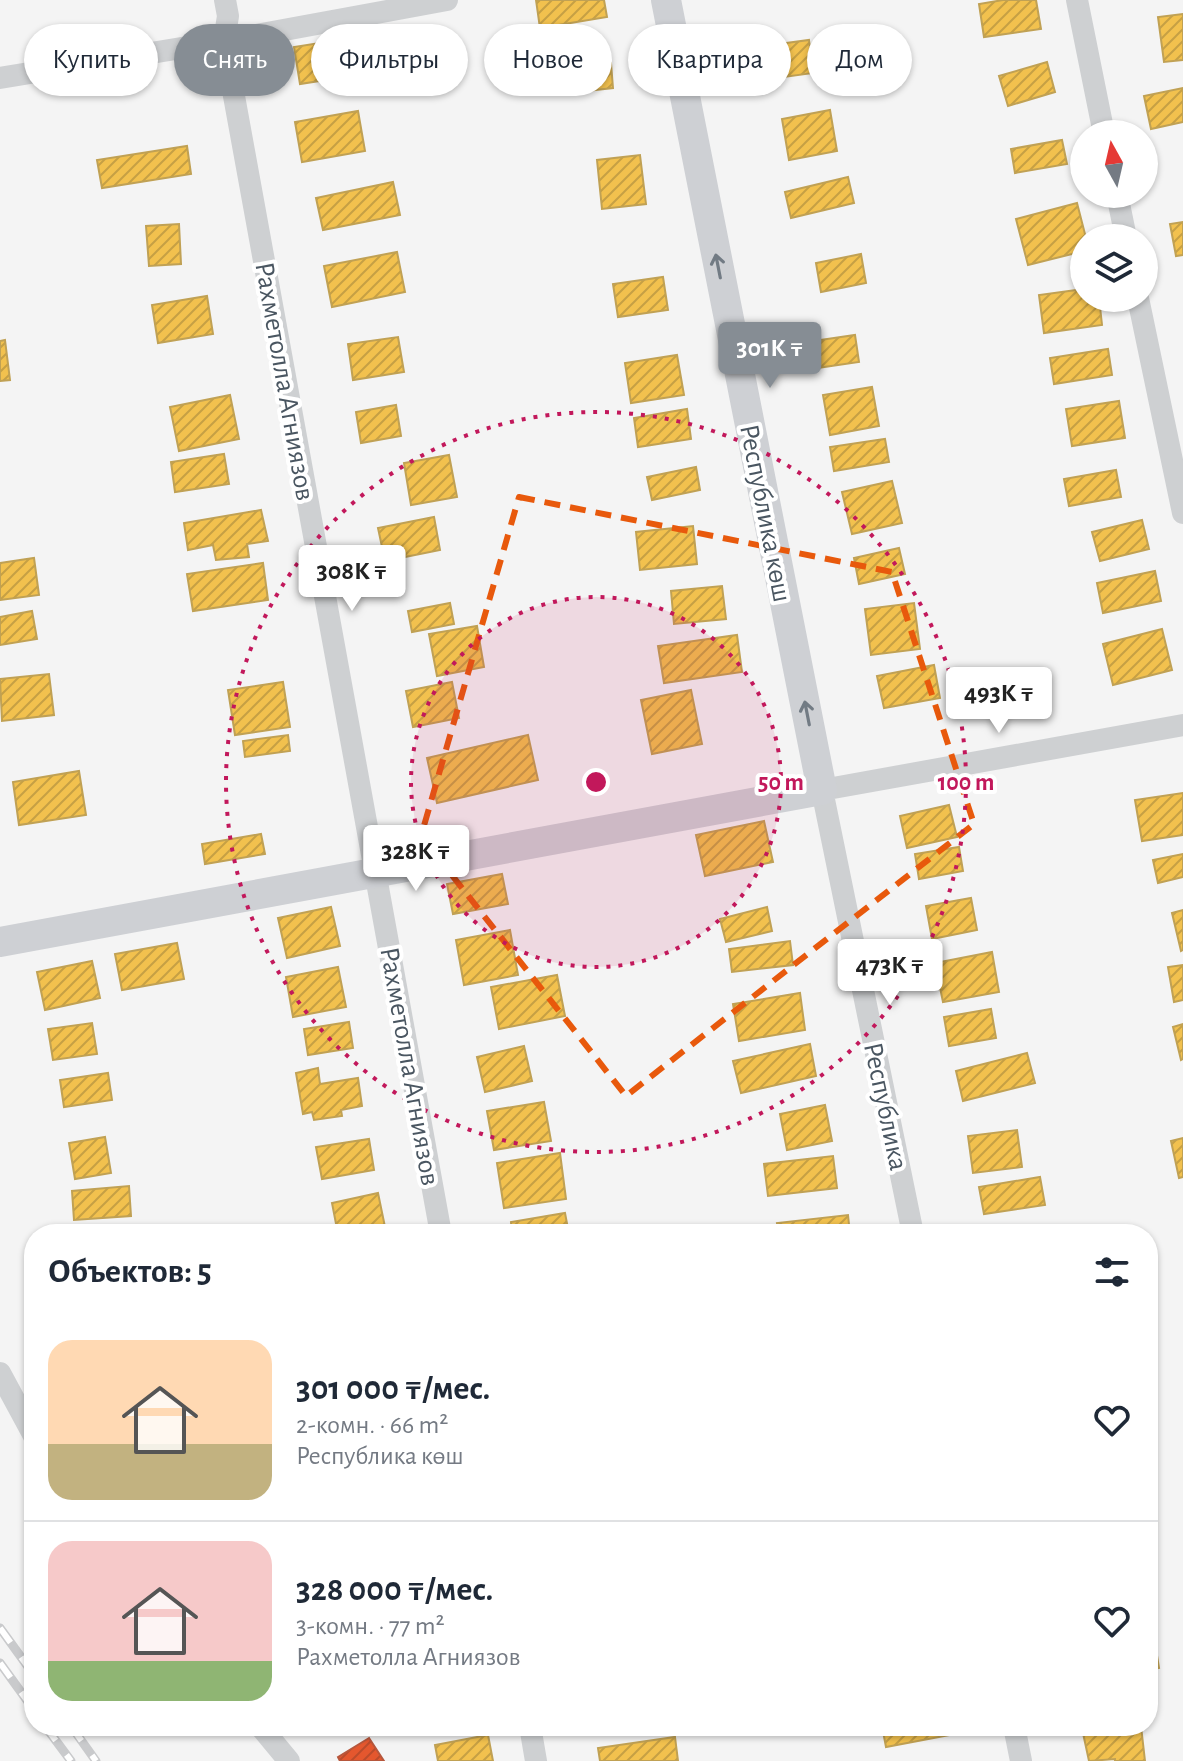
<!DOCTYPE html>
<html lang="ru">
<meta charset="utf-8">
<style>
body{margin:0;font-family:"Alegreya Sans",sans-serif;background:#f2f2f3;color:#1f2937;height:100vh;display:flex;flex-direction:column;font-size:30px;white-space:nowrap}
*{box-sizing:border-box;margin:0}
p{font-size:26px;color:#747a83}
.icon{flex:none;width:44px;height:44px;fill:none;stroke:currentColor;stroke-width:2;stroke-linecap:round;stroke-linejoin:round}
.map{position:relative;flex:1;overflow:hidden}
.panel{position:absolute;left:24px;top:1224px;width:1134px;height:512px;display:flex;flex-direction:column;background:#fff;border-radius:32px;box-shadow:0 2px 6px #0004}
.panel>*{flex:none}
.top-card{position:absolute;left:24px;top:24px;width:1136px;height:72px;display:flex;gap:16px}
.needle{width:52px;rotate:352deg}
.fabs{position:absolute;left:1070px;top:120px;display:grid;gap:16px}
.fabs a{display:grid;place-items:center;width:88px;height:88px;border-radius:50%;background:#fff;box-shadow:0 2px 6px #0004;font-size:40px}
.price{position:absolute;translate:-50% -68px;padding:0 18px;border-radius:8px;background:#fff;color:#222;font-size:26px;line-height:52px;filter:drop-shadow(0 2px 4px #0008)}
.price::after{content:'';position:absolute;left:50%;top:48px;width:24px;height:18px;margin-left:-12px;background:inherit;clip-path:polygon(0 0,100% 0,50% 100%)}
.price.current{background:#868d94;color:#fff}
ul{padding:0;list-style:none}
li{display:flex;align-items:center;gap:24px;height:200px;padding:0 24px}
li+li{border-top:2px solid #e0e1e3}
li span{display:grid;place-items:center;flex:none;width:224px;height:160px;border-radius:24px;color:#555}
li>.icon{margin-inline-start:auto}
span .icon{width:96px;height:96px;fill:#fffc;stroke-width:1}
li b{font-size:34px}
h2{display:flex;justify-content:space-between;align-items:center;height:96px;padding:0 24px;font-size:34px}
.chip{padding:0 28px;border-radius:36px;background:#fff;box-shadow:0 2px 6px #0004;font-size:28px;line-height:72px}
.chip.current{background:#868d94;color:#fff}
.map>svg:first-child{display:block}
.homes{fill:url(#homes-hatch);stroke:#c0a154;stroke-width:2}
.shops{fill:url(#shops-hatch);stroke:#b6573d;stroke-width:2}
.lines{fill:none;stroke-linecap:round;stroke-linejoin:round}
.street{stroke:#ced0d2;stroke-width:22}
.secondary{stroke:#ced0d4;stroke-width:30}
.rail-casing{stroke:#c9cacc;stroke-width:9}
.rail{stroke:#fff;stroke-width:6;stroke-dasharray:18;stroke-linecap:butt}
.oneway{stroke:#727b84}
.marked{fill:none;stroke:#e8590c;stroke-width:6;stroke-dasharray:16 10;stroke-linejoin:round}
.ring{fill:none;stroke:#c2185b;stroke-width:4;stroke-dasharray:4 8}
.labels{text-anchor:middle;stroke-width:8;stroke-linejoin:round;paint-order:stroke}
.street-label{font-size:28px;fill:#4a5661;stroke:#fff}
.centre{fill:#c2185b;stroke:#fff;stroke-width:4}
.ring-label{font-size:24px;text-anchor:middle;font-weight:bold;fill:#c2185b;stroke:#fff;stroke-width:8;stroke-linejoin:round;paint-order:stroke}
</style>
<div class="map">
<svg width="1183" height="1761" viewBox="0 0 1183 1761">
<defs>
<pattern id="homes-hatch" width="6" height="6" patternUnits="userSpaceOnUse" patternTransform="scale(2)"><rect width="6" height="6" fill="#f2c14e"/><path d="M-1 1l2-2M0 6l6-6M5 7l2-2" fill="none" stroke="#c6a044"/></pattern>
<pattern id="shops-hatch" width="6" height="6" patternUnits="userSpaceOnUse" patternTransform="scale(2)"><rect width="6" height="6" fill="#e4572e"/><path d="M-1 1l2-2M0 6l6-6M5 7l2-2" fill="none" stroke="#bb4b2b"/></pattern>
</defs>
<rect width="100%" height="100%" fill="#f4f4f4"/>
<path class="homes" d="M 536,0 L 604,0 L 607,17 L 540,28 Z
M 1003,0 L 1036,0 L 1041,29 L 984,37 L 979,4 Z
M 1183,14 L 1183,60 L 1164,62 L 1158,17 Z
M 371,35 L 377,72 L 300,84 L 294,47 Z
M 809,40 L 813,73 L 762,80 L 757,47 Z
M 1047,62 L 1055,92 L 1008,106 L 999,76 Z
M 611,63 L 613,88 L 578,92 L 575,67 Z
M 1183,88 L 1183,122 L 1151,129 L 1144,96 Z
M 830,110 L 837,151 L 789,160 L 782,119 Z
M 358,111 L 365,151 L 302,162 L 295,122 Z
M 1062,140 L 1067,164 L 1015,173 L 1011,149 Z
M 187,146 L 191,174 L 102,188 L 97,160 Z
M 640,155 L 646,204 L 602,209 L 597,160 Z
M 848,177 L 854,203 L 791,218 L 785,192 Z
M 393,182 L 400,215 L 323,230 L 316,198 Z
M 1077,203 L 1086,238 L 1084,238 L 1084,251 L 1028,265 L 1016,219 Z
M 1183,222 L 1183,255 L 1176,256 L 1170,224 Z
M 179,224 L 181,264 L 149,266 L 146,226 Z
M 397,252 L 405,292 L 332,307 L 324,266 Z
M 861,254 L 866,283 L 821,292 L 816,263 Z
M 663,277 L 668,310 L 618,317 L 613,284 Z
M 1084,289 L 1084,298 L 1099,298 L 1102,325 L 1044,333 L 1039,295 Z
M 207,296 L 213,334 L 158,343 L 152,305 Z
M 855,335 L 859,362 L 817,368 L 813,341 Z
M 398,337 L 404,372 L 353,380 L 348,344 Z
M 5,340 L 10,380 L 0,381 L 0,341 Z
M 1108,349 L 1112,375 L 1054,384 L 1050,358 Z
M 677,355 L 684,395 L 631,403 L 625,363 Z
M 872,387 L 879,426 L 830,435 L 823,395 Z
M 230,395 L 239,439 L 179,451 L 170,407 Z
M 1119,401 L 1125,438 L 1072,446 L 1066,409 Z
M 396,405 L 401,436 L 361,443 L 356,412 Z
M 687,409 L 691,439 L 638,447 L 634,418 Z
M 885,439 L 889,462 L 834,471 L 830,447 Z
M 224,454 L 229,484 L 175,492 L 171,462 Z
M 449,455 L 457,497 L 411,505 L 404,463 Z
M 696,467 L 700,490 L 652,500 L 647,477 Z
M 1116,470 L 1121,497 L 1069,506 L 1064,479 Z
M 892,481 L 902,523 L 852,534 L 842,492 Z
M 261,510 L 268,541 L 247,544 L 249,557 L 216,560 L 213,545 L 188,550 L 184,523 Z
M 434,517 L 440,550 L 385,561 L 378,528 Z
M 1142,520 L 1149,549 L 1100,561 L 1092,532 Z
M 693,526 L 697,564 L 640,570 L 636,532 Z
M 899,548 L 905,574 L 859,584 L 854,558 Z
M 34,558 L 39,595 L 0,600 L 0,563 Z
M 263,563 L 268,600 L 193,611 L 187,574 Z
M 1155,571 L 1161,601 L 1103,613 L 1097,583 Z
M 722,586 L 726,619 L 674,624 L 671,591 Z
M 450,603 L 454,624 L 412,632 L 408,611 Z
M 914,603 L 920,649 L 871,655 L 865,609 Z
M 32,611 L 37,639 L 0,645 L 0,617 Z
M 477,626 L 484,667 L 437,676 L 429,634 Z
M 1162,629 L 1172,670 L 1113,685 L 1103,644 Z
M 737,635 L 742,672 L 664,683 L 658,646 Z
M 934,665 L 940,698 L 884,708 L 877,676 Z
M 49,674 L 54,715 L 2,721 L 0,679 Z
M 283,682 L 290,727 L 235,735 L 228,690 Z
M 452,682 L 459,718 L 413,727 L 406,691 Z
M 691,690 L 702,744 L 652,754 L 641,700 Z
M 288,735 L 290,751 L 245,757 L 243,741 Z
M 528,735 L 538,780 L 437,803 L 427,758 Z
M 79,771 L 86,815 L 19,825 L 13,782 Z
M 1183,793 L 1183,835 L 1142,841 L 1135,800 Z
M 949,805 L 957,837 L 907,848 L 900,816 Z
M 764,821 L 773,862 L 705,876 L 696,835 Z
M 261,834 L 265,854 L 205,864 L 202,844 Z
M 959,847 L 963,871 L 919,879 L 915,854 Z
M 1183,854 L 1183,877 L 1158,883 L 1153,860 Z
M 502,874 L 508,904 L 453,914 L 447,884 Z
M 971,898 L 977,930 L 932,939 L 926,906 Z
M 331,907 L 340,946 L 287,958 L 278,918 Z
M 767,907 L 772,931 L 726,942 L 720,919 Z
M 1183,910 L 1183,950 L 1181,951 L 1172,913 Z
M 510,930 L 518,975 L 464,985 L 456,940 Z
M 790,941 L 793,965 L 732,972 L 729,949 Z
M 177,943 L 184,979 L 122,990 L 115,954 Z
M 992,952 L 999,992 L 943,1002 L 935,963 Z
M 92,961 L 100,998 L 45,1010 L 37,972 Z
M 1183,965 L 1183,1000 L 1174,1002 L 1168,967 Z
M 338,967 L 346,1007 L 293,1017 L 286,977 Z
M 557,975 L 565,1016 L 499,1029 L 491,987 Z
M 800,993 L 805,1030 L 739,1041 L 733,1004 Z
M 991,1009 L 996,1038 L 949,1046 L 944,1017 Z
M 349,1022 L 353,1048 L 308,1055 L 304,1029 Z
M 92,1023 L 97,1054 L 53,1060 L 48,1029 Z
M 1183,1024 L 1183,1059 L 1181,1060 L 1173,1027 Z
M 810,1044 L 816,1076 L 741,1093 L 733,1061 Z
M 524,1046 L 532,1081 L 485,1092 L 477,1057 Z
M 1027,1053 L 1035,1083 L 963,1101 L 956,1071 Z
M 318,1068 L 320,1084 L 358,1078 L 362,1106 L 341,1110 L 342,1116 L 314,1120 L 312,1112 L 303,1114 L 296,1073 Z
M 108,1073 L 112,1100 L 64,1107 L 60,1080 Z
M 544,1102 L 551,1141 L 494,1150 L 487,1111 Z
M 825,1105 L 832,1141 L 787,1150 L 780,1114 Z
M 1017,1130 L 1022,1167 L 973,1173 L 968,1136 Z
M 105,1137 L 111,1173 L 75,1179 L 69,1143 Z
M 1183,1138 L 1183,1177 L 1179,1178 L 1171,1141 Z
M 369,1139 L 374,1170 L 322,1179 L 316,1147 Z
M 560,1153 L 566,1199 L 504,1208 L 497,1163 Z
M 833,1156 L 837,1188 L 768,1196 L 764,1164 Z
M 1040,1177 L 1045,1205 L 984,1214 L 979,1187 Z
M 129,1186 L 131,1216 L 74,1220 L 72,1191 Z
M 378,1193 L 385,1227 L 352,1234 L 338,1234 L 332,1203 Z
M 565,1213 L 569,1234 L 512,1234 L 511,1222 Z
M 848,1215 L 850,1234 L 779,1234 L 777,1223 Z
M 1155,1643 L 1159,1668 L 1148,1670 L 1148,1645 Z
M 882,1726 L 954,1726 L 955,1734 L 886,1747 Z
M 1141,1726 L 1145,1761 L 1115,1761 L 1115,1759 L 1089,1761 L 1083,1733 Z
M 488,1735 L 493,1761 L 438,1761 L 435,1745 Z
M 675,1737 L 678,1761 L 600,1761 L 598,1748 Z"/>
<path class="shops" d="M 369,1738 L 384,1761 L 340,1761 L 338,1757 Z"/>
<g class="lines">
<path class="street" d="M 225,0 L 228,16 L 224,41 L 441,1234
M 1077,0 L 1104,134
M 0,78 L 224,41 L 447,0
M 1117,194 L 1126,238
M 1138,298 L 1183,513
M 913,1234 L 822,790 L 1183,725
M 0,1373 L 34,1436
M 260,1726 L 289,1761
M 530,1726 L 536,1761
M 1014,1726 L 1021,1761"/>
<path class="secondary" d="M 0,942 L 822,790 L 666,0"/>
<g class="rail-casing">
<path id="rail" d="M 0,1628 L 34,1675
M 0,1663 L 34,1710
M 45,1726 L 71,1761
M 71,1726 L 96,1761"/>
</g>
<use href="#rail" class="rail"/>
</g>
<defs><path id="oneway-shaft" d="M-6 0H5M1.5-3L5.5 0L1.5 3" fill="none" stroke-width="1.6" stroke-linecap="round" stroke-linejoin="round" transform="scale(2)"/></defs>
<g class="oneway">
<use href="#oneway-shaft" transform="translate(718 266) rotate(-101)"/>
<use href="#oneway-shaft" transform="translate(807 713) rotate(-101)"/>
</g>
<path class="marked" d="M 519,497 L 892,572 L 974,824 L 626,1096 L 421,836 Z"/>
<circle cx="596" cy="782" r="185" fill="#c2185b" fill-opacity=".12"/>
<g class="ring">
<circle cx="596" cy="782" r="185"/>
<circle cx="596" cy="782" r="370"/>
</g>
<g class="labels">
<g class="street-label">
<text transform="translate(286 381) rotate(80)" y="10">Рахметолла Агниязов</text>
<text transform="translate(767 513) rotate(79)" y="10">Республика көш</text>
<text transform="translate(411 1066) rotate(80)" y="10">Рахметолла Агниязов</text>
<text transform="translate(887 1106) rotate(78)" y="10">Республика</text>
</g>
</g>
<circle cx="596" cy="782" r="12" class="centre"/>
<g class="ring-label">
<text x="781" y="790">50 m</text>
<text x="966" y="790">100 m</text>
</g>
</svg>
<div class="fabs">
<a><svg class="needle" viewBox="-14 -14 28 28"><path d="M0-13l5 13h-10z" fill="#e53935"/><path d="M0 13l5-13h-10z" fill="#747a83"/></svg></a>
<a><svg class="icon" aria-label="layers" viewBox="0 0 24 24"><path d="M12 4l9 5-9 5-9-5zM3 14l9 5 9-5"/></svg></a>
</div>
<b class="price current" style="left:770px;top:390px">301K ₸</b>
<b class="price" style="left:352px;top:613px">308K ₸</b>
<b class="price" style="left:999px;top:735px">493K ₸</b>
<b class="price" style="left:416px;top:893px">328K ₸</b>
<b class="price" style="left:890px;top:1007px">473K ₸</b>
<div class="top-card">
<a class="chip">Купить</a>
<a class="chip current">Снять</a>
<a class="chip">Фильтры</a>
<a class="chip">Новое</a>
<a class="chip">Квартира</a>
<a class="chip">Дом</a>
</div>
<section class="panel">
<h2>Объектов: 5<svg class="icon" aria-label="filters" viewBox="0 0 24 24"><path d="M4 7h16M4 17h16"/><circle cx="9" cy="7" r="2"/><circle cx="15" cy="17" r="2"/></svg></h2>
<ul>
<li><span style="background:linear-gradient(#ffd9b3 65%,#c2b280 0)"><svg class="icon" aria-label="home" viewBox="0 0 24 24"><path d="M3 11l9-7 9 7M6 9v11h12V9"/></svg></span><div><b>301 000 ₸/мес.</b><p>2-комн. · 66 m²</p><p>Республика көш</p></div><svg class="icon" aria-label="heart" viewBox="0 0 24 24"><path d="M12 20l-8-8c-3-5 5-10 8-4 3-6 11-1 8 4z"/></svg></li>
<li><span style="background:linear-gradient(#f6c9c9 75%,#8fb573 0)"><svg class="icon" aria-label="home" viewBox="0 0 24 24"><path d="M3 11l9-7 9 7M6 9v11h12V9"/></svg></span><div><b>328 000 ₸/мес.</b><p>3-комн. · 77 m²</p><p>Рахметолла Агниязов</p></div><svg class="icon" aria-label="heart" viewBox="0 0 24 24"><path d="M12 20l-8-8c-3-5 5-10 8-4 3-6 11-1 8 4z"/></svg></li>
</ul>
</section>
</div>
